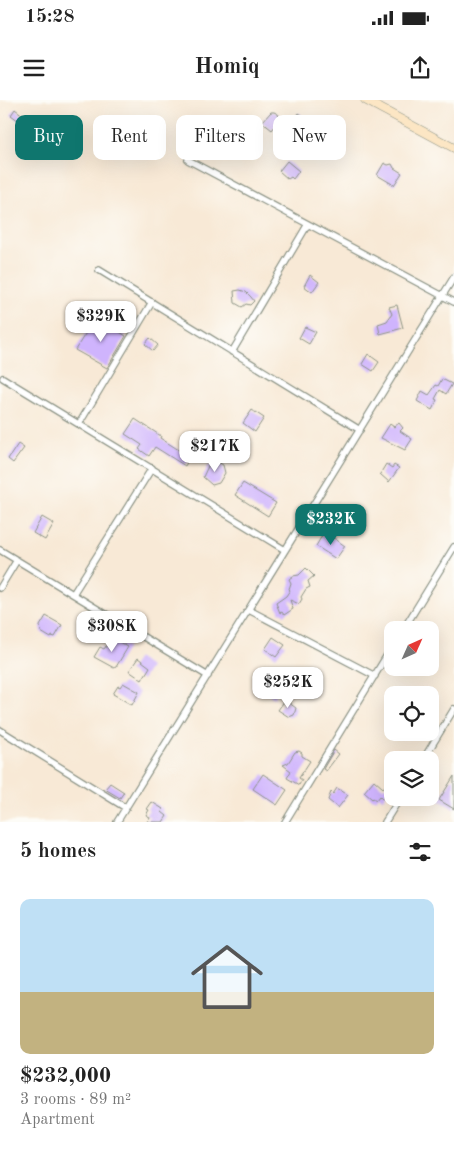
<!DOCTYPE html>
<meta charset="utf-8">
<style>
body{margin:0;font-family:"Old Standard TT",serif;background:#f2f2f2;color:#222;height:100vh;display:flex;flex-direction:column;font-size:19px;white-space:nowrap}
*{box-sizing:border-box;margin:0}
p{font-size:16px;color:#767676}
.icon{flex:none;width:28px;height:28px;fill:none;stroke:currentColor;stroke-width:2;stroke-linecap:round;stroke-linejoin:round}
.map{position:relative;height:722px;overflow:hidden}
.details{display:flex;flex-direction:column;background:#fff;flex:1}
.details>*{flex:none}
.hud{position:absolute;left:15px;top:15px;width:425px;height:45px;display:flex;gap:10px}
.needle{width:32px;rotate:45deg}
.controls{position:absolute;left:384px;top:521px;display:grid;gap:10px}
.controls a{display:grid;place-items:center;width:55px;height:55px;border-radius:10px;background:#fff;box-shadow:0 5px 20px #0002;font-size:25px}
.price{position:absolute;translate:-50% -42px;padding:0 11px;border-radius:10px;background:#fff;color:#222;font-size:16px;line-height:32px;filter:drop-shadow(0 1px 2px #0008)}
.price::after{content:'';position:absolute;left:50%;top:30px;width:15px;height:11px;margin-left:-8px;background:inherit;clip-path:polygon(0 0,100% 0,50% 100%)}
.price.on{background:#0f766e;color:#fff}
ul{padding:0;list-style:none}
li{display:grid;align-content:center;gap:10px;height:265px;padding:0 20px}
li+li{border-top:1px solid #e0e0e0}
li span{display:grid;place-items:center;height:155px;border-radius:10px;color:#555}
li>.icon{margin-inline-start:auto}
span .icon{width:90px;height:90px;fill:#fffc;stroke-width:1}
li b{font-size:21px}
h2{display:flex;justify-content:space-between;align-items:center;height:60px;padding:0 20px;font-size:21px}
.tag{padding:0 18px;border-radius:10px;background:#fff;box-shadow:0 5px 20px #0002;font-size:18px;line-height:45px}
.tag.on{background:#0f766e;color:#fff}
.status{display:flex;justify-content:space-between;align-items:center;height:35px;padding:0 25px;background:#fff;direction:ltr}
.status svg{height:14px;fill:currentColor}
header{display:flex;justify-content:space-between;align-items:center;height:65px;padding:0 20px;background:#fff;font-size:22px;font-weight:800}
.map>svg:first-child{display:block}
.building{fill:#cfb4fd}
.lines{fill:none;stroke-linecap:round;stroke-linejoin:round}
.minor-casing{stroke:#8c9385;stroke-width:8}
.secondary-casing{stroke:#8c9385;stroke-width:9}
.minor{stroke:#fff;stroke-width:5.5}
.secondary{stroke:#fce6c4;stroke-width:8}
</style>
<div class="status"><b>15:28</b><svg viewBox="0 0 49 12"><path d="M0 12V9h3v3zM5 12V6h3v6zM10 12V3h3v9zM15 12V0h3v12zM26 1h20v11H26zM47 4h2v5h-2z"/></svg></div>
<header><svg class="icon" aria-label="menu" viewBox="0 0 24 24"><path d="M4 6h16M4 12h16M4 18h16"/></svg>Homiq<svg class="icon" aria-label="share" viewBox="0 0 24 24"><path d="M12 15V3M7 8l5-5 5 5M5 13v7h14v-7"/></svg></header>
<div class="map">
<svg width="454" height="722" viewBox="0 0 454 722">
<rect width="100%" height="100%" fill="#fdfcf7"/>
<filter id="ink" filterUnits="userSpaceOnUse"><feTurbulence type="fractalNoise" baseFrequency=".02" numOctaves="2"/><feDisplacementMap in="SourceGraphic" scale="10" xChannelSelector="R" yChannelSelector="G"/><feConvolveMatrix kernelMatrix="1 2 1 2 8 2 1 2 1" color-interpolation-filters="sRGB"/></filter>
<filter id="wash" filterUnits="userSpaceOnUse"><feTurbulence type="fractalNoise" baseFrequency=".0096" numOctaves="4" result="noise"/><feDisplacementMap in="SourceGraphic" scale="20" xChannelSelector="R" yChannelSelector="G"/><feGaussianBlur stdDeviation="1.12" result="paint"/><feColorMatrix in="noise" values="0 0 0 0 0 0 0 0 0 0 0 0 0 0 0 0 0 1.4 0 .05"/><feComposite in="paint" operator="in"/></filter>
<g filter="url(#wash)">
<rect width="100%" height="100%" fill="#f8e9d6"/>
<g id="blocks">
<path class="building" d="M 15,9 L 38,27 L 35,31 L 41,35 L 37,41 L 31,36 L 34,32 L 11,15 Z
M 271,12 L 274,12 L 278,14 L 280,20 L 272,30 L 262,22 Z
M 299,13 L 303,16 L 296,23 L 293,30 L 281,22 L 284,17 L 290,22 L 294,20 Z
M 287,61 L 299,71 L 293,79 L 291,77 L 288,79 L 279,71 Z
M 384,63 L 388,65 L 392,64 L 394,68 L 402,73 L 394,85 L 377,75 Z
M 310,175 L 319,182 L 312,192 L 304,186 Z
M 240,190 L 246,192 L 251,197 L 254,201 L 250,205 L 246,204 L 242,207 L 235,203 L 234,191 Z
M 397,205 L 403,228 L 380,234 L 378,224 L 387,221 L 392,214 L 389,207 Z
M 96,217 L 126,236 L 107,268 L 75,250 Z
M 305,227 L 316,232 L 309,244 L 299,238 Z
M 150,238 L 158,245 L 153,251 L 145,244 Z
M 368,254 L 379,262 L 373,271 L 362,264 Z
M 442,279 L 452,284 L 446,294 L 440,290 L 435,299 L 437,300 L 432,310 L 417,301 L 422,291 L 429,295 L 436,285 L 438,286 Z
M 252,310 L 264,318 L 255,332 L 243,323 Z
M 135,319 L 161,336 L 160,338 L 190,357 L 185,366 L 155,347 L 149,356 L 139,349 L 142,345 L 125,334 Z
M 399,323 L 403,328 L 400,331 L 412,339 L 405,350 L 381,338 L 390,324 L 394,327 Z
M 18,344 L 24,348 L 13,363 L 8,359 Z
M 218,362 L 223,365 L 225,373 L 219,383 L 212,385 L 203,377 L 208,366 Z
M 386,364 L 392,368 L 394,365 L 399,368 L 389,382 L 380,374 Z
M 243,383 L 276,403 L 268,416 L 235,395 Z
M 42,417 L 54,424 L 45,440 L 33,433 Z
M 323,434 L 329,438 L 331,436 L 345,446 L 336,459 L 316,446 Z
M 306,468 L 314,476 L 308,481 L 310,487 L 306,489 L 301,497 L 302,499 L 299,504 L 290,500 L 293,509 L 284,515 L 282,512 L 280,513 L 276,503 L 286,496 L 290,490 L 289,489 L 291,483 L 289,479 L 293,476 L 299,475 Z
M 46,516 L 62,525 L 55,537 L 52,536 L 51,538 L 41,532 L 40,526 Z
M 273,537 L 285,545 L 276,557 L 265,549 Z
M 112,538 L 128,547 L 116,567 L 114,568 L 94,557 L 100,547 L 104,549 Z
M 138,558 L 150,567 L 142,580 L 129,571 Z
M 123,583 L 139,592 L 132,605 L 113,594 L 118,586 L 120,587 Z
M 271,583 L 279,589 L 274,598 L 262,590 L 266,584 L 269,586 Z
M 285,600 L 296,608 L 294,615 L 289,617 L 278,610 Z
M 334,650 L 339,654 L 326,671 L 323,669 Z
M 299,651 L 302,653 L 302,656 L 310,661 L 299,678 L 302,680 L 299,685 L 287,678 L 291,671 L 283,665 L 288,663 L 295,652 Z
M 263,674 L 287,690 L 277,705 L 253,689 Z
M 454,676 L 454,709 L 439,700 Z
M 374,680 L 383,688 L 385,686 L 389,689 L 384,698 L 382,699 L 379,696 L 376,700 L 373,698 L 372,699 L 364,692 Z
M 110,683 L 124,692 L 120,698 L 105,689 Z
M 337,688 L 348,695 L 338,708 L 328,700 L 331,692 L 333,694 Z
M 152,702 L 163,709 L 162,712 L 167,716 L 163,722 L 147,722 L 150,717 L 146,715 L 149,710 L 147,709 Z"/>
</g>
</g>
<g filter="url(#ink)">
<use href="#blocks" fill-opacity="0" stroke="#8c9385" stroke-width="1"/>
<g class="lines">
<g class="minor-casing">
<path id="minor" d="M 188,60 L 454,202
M 99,170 L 360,330
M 232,252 L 308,124
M 3,278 L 285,450
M 79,324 L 152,202
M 0,450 L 208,576
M 0,488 L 17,460
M 73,494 L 152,368
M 249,510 L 375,576
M 403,530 L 454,447
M 0,630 L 126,708
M 423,660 L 454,609
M 117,722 L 454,177
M 285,722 L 392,547
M 385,722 L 400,698"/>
</g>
<g class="secondary-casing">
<path id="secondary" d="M 365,0 L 454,48"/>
</g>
<use href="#minor" class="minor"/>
<use href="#secondary" class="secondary"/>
</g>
</g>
</svg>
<div class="controls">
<a><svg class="needle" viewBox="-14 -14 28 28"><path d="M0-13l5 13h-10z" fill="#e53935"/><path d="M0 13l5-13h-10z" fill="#767676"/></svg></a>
<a><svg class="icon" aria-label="locate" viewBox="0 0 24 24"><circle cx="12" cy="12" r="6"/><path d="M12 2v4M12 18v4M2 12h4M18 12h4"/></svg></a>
<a><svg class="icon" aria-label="layers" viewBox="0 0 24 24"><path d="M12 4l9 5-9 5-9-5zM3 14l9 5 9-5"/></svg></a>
</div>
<b class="price" style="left:101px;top:243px">$329K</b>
<b class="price" style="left:215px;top:373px">$217K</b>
<b class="price on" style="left:331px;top:446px">$232K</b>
<b class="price" style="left:112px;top:553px">$308K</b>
<b class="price" style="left:288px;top:609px">$252K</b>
<div class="hud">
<a class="tag on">Buy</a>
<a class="tag">Rent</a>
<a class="tag">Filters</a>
<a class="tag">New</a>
</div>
</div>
<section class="details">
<h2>5 homes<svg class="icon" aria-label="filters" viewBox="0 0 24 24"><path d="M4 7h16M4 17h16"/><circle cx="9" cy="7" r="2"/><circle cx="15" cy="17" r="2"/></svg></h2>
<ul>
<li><span style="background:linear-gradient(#bfe0f5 60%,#c2b280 0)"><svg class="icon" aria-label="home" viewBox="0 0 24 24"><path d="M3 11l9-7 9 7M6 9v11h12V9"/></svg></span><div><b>$232,000</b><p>3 rooms · 89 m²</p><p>Apartment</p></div></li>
</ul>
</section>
